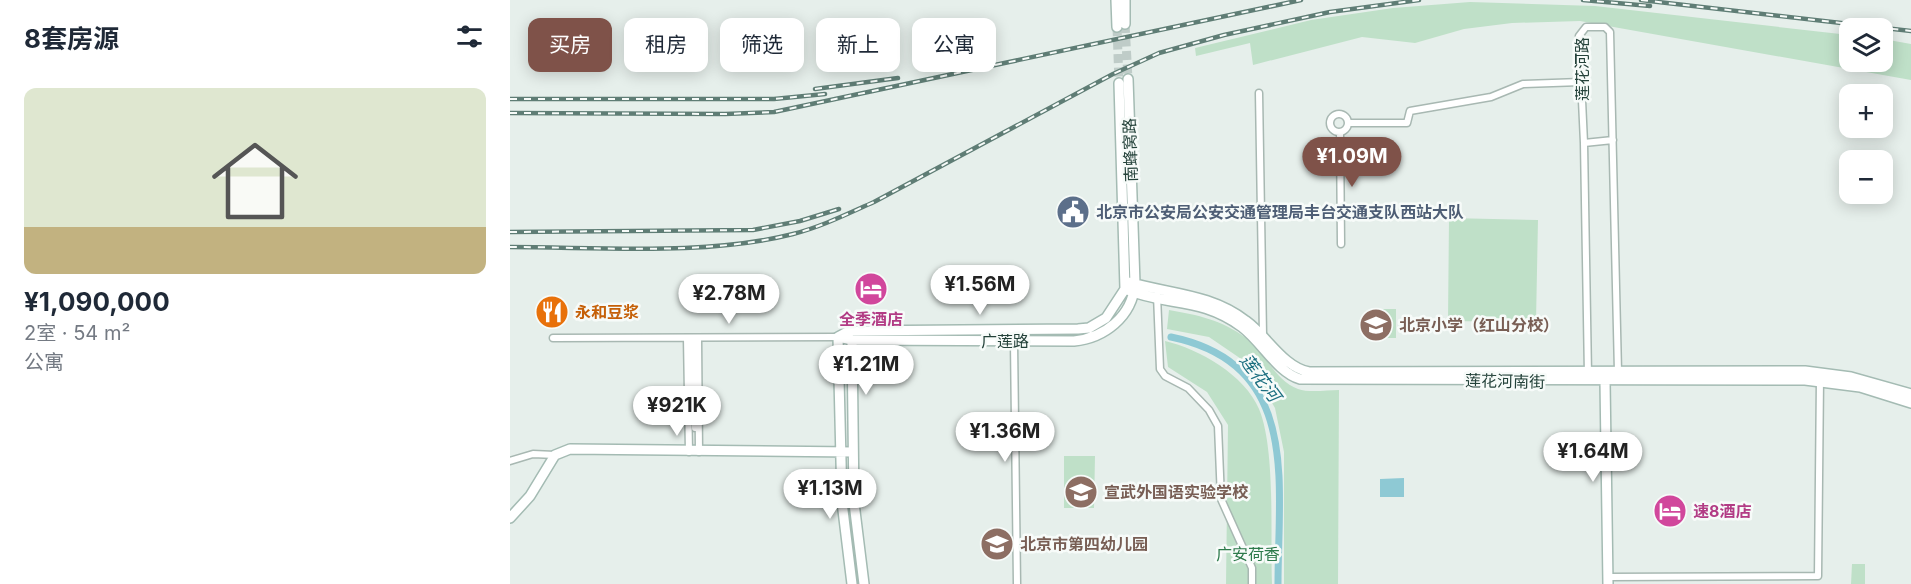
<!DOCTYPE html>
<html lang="zh">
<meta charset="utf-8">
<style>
body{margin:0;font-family:Inter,"Noto Sans SC",sans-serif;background:#f2f2f3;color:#1f2937;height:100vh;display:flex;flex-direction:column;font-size:22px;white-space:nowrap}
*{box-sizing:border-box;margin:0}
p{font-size:20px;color:#747a83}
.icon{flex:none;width:33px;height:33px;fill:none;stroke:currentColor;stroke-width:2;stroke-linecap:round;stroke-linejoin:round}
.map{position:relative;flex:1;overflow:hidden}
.side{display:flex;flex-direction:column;background:#fff;width:510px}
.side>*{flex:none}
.banner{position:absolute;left:18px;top:18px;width:570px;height:54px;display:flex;gap:12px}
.tools{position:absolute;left:1329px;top:18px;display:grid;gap:12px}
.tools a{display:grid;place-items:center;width:54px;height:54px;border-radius:12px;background:#fff;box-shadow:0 3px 15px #0003;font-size:30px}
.price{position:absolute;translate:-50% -51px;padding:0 14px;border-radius:21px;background:#fff;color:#222;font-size:20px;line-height:39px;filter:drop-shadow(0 2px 3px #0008)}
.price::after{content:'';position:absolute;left:50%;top:36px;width:18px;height:14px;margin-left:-9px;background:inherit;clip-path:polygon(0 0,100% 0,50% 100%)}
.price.selected{background:#7f5249;color:#fff}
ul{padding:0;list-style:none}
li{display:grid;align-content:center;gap:12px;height:318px;padding:0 24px}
li span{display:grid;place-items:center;height:186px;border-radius:12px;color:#555}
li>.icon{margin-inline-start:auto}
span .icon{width:108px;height:108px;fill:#fffc;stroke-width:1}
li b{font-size:26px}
h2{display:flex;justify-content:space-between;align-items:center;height:72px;padding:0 24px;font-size:26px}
.tag{padding:0 21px;border-radius:12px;background:#fff;box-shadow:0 3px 15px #0003;font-size:21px;line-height:54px}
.tag.selected{background:#7f5249;color:#fff}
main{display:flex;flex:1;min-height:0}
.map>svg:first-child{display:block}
.green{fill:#bfe0c8}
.water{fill:#8ec9d4}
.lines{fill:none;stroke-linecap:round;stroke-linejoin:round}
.canal{stroke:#8ec9d4;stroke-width:7}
.secondary-tunnel{stroke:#bfccc8;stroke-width:9;stroke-dasharray:9 4.5;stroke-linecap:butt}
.street-casing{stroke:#a8b8b2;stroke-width:9}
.secondary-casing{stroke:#a4bbb3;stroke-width:12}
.street{stroke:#fff;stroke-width:6}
.secondary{stroke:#fff;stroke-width:9}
.rail-casing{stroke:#5f7d75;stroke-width:4.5}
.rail{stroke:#f7fbf9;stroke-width:2;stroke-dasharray:7;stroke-linecap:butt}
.labels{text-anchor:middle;stroke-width:5;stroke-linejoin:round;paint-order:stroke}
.street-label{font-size:16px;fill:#24423a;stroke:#f7fbf9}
.service-label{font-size:16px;font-weight:bold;fill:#4e5e75;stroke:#f7fbf9;text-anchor:start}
.food-label{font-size:16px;font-weight:bold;fill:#c56008;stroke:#f7fbf9;text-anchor:start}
.hotel-label{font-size:16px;font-weight:bold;fill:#b23c85;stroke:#f7fbf9}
.education-label{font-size:16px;font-weight:bold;fill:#785e54;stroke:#f7fbf9;text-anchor:start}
.park-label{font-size:16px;fill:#2d7a4b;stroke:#f7fbf9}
.water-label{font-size:18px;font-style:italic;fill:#1c6f80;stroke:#f7fbf9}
</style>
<main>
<section class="side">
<h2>8套房源<svg class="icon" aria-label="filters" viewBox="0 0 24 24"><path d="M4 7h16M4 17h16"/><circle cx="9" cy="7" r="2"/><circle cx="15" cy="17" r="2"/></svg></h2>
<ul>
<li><span style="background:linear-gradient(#dfe7d0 75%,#c2b280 0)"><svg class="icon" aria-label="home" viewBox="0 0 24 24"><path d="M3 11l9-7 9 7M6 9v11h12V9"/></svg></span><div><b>¥1,090,000</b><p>2室 · 54 m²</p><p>公寓</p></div></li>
</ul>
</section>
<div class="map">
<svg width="1401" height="584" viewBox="0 0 1401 584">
<rect width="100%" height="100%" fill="#e6efeb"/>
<path class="green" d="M 960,2 L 1085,6 L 1339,35 L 1340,62 L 1372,62 L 1373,39 L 1401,44 L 1401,80 L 1070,21 L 1002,23 L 954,29 L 905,43 L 852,37 L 743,65 L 740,43 L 686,56 L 685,48 L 801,20 L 883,8 Z
M 939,218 L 1028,220 L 1026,322 L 938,321 Z
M 872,309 L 886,309 L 886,338 L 872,338 Z
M 659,310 C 688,315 712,320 736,338 C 756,353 764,380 788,389 C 799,393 817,390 829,390 L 828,584 L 774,584 L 774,452 L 765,408 L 740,365 L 699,337 L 657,329 Z
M 655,341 C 689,349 735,375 749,409 C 766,450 760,538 762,584 L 716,584 L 718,425 L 697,392 L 658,367 Z
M 554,456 L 585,456 L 584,508 L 554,508 Z
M 1342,564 L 1355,564 L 1355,584 L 1341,584 Z"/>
<path class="water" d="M 894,478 L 894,497 L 870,497 L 870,479 Z"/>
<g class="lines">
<path class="canal" d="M 661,337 C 791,364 768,481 768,584"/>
<path class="secondary-tunnel" d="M 615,24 L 618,79
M 607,27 L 609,83"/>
<g class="street-casing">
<path id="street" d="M 749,93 L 753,335
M820 123a9 9 0 1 1 18 0a9 9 0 1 1-18 0Z
M 838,123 L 897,123 L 900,111 L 981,97 L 1013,84 L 1071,82
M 830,133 L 831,244
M 1074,143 L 1103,140
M 647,295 L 650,369 L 655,376 L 678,388 L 699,410 L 708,426 L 711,499 L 742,568 L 742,584
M 43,338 L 328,337
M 177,338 L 179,452
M 182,338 L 185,428
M 188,338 L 189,452
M 504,342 L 507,584
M 1078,375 L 1074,143 L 1069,36 L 1076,27 L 1095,27 L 1100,32 L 1108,372
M 0,461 L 23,454 L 45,455
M 1098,577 L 1308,576 L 1310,379"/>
</g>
<g class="secondary-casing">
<path id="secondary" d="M 606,0 L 607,27
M 615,0 L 615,24
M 615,281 C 657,294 700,293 736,321 C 757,336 773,367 799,372 L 1295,371 L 1341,377 L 1401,394
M 615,289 C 658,307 689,296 732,327 C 752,342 767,372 790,379 L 1295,380 L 1350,387 L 1401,403
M 328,337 L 342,340 L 564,341 C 594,338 622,317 625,284 L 618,79
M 328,337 L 339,331 L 568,329 L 579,328 L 596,318 L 615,289 L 609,83
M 328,337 L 332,502 L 342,584
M 342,340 L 344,503 L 354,584
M 1095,381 L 1098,584
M 0,518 L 20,496 L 45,455 L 60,449 L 343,452"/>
</g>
<use href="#street" class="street"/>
<use href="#secondary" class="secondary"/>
<g class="rail-casing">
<path id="rail" d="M 1073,0 L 1140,6
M 1131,0 L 1401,31
M 305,89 L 388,78
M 0,99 L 264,99 L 315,94
M 0,113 L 215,114 L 264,112 L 791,0
M 0,232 L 243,230 L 290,221 L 329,209
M 0,247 C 89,247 197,256 283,234 C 311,227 337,214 364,202 L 603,74 L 649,53 L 714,35 L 820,12 L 909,0"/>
</g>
<use href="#rail" class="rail"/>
</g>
<defs>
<g id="civic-disc" transform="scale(1.725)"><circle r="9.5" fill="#5c6f8a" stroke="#f7fbf9"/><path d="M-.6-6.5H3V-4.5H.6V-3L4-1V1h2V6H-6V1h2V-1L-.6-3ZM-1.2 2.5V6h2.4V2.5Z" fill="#fff"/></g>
<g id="hotel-disc" transform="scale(1.725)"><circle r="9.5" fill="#d1479c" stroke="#f7fbf9"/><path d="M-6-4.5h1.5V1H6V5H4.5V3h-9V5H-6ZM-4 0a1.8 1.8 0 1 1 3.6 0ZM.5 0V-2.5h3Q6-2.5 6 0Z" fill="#fff"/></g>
<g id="restaurant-disc" transform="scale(1.725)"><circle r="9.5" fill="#e8710a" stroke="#f7fbf9"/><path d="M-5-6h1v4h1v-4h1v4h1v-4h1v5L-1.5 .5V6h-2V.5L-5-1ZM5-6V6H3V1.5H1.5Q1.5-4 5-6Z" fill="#fff"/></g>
<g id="school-disc" transform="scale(1.725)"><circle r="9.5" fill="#8d6e63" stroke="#f7fbf9"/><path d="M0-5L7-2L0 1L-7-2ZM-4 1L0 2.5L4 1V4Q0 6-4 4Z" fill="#fff"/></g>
</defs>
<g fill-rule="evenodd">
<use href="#civic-disc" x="563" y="212"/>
<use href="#hotel-disc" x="361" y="289"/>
<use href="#restaurant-disc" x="42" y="312"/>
<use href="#school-disc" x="866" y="325"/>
<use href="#school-disc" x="571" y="492"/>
<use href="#hotel-disc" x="1160" y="511"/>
<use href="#school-disc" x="487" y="544"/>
</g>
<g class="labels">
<g class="street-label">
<text transform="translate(1072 69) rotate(-90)" y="6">莲花河路</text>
<text transform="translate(620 150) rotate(-92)" y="6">南蜂窝路</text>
<text x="495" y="347">广莲路</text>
<text transform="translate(995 381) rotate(1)" y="6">莲花河南街</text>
</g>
<g class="service-label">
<text x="586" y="218">北京市公安局公安交通管理局丰台交通支队西站大队</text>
</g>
<g class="food-label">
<text x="65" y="318">永和豆浆</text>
</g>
<g class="hotel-label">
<text x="361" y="325">全季酒店</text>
<text x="1183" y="517" text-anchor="start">速8酒店</text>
</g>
<g class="education-label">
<text x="889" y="331">北京小学（红山分校）</text>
<text x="594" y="498">宣武外国语实验学校</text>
<text x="510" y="550">北京市第四幼儿园</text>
</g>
<g class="park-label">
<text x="738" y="560">广安荷香</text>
</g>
<g class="water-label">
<text transform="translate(750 378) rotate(53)" y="6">莲花河</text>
</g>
</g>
</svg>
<div class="tools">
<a><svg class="icon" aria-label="layers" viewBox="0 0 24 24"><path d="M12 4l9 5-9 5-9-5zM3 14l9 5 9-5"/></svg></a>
<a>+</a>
<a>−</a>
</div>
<b class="price selected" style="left:842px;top:188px">¥1.09M</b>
<b class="price" style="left:470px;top:316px">¥1.56M</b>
<b class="price" style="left:219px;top:325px">¥2.78M</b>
<b class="price" style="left:356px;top:396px">¥1.21M</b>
<b class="price" style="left:167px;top:437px">¥921K</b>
<b class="price" style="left:495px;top:463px">¥1.36M</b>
<b class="price" style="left:1083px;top:483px">¥1.64M</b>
<b class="price" style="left:320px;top:520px">¥1.13M</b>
<div class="banner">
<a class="tag selected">买房</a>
<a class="tag">租房</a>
<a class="tag">筛选</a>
<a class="tag">新上</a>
<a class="tag">公寓</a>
</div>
</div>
</main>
